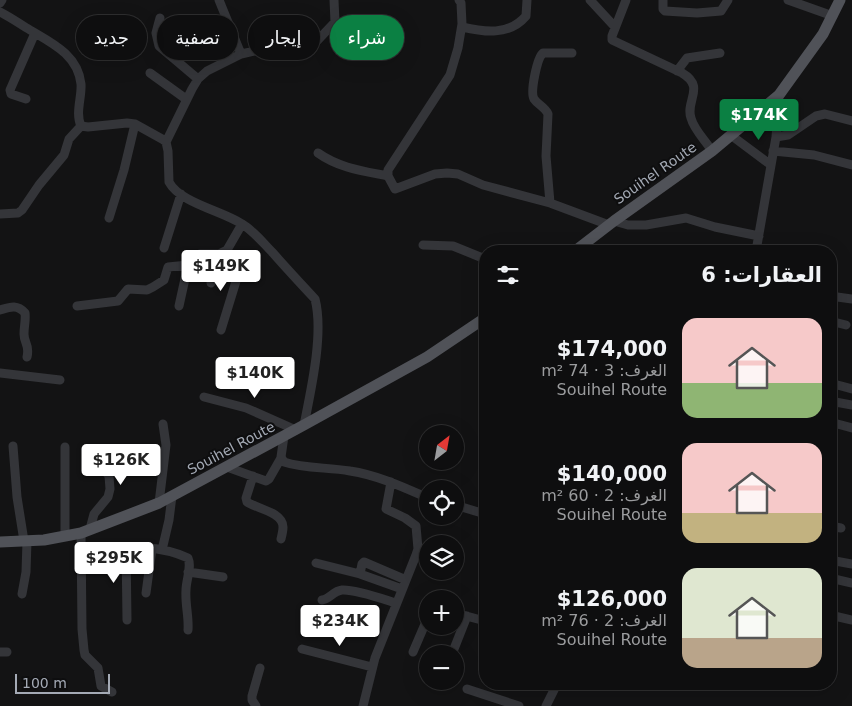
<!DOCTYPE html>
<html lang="ar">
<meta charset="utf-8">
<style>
body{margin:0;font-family:"DejaVu Sans",Cairo,sans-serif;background:#171718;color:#f1f3f6;direction:rtl;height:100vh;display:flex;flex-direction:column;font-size:19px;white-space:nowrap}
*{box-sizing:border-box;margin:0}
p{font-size:16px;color:#9b9c9e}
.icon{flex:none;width:28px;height:28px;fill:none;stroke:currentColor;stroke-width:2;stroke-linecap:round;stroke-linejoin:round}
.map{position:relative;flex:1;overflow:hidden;direction:ltr}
.details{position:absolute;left:479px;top:245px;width:358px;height:445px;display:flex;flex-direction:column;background:#0e0e0f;border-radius:20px;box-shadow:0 5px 20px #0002,0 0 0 1px #2e2e2f;direction:rtl}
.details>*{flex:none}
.guide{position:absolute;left:15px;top:15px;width:389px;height:45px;direction:rtl;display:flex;gap:10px}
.needle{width:32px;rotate:31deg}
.controls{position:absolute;left:419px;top:425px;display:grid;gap:10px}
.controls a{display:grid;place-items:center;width:45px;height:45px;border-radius:50%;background:#0e0e0f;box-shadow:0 5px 20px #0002,0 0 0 1px #2e2e2f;font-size:25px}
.scale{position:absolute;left:15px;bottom:12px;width:95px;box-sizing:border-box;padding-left:5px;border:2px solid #a4aab5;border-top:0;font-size:14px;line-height:18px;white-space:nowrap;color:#a4aab5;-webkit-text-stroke:4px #0e0e0f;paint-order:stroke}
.price{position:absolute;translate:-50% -42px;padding:0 11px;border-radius:5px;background:#fff;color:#222;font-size:16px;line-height:32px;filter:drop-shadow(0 1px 2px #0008)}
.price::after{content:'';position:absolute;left:50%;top:30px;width:15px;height:11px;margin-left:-8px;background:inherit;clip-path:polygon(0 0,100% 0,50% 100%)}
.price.selected{background:#0b8043;color:#fff}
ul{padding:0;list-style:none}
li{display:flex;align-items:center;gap:15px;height:125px;padding:0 15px}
li span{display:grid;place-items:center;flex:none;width:140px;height:100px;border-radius:15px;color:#555}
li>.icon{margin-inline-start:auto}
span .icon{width:60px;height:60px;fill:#fffc;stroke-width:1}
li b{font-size:21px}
h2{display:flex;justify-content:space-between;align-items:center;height:60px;padding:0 15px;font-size:21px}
.tag{padding:0 18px;border-radius:22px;background:#0e0e0f;box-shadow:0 5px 20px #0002,0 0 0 1px #2e2e2f;font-size:18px;line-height:45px}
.tag.selected{background:#0b8043;color:#fff}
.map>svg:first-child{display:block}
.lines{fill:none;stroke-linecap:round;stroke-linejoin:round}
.minor{stroke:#343539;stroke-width:9}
.major{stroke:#505258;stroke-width:11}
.labels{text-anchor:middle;stroke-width:4;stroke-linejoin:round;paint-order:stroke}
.street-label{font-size:14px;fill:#a4aab5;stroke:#0e0e0f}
</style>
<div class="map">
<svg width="852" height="706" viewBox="0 0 852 706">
<rect width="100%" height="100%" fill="#131314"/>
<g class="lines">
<path class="minor" d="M 219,0 L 241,54
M 459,0 L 461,3 L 462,24 L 458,48 L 450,75 L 388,170 L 388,176 L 395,189 L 435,174 L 447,173 L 458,174 L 483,185 L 550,203 L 609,225
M 590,0 L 615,27
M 626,0 L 612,36 L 612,40 L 682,73 C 706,87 685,101 691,118 C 694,130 706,141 712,151
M 663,0 L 663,9 L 665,11 L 697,13 L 721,11 L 728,0
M 788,0 L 833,16
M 0,3 L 2,0
M 0,12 C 10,17 20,24 30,30 C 52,43 78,55 81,84 C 82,97 75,113 81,126 L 88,127 L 127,123 L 135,124 L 162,139 L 166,142 L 168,151 L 169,182 C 180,203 223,211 242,224 C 254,231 263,243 273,253 C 287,269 301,284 315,299 C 324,333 311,390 304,425
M 160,18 L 156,33 L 159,46 L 198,79
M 462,27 C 484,32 509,36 526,16 L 527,0
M 677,71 L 687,58 L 720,53
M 150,73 L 186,99
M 26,99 L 11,94 L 10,90 L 35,33
M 732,136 L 771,165
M 776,137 L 788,135 L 816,116 L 825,114 L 852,121
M 166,142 L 192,89 L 198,79 L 207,71 L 241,54 L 264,49 L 293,48 L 310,44 L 317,41 L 335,22 L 334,0
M 773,151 L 814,155 L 852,165
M 318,153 C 339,168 363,171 388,176
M 550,203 L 546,156 L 548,114 C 545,107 538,105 534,99 C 530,92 537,58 543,53 L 572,53
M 0,214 L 18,213 L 22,210 L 39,185 L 64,155 L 69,139 L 81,126
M 109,218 L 124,170 L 135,124
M 614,221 L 628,225 L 646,225 L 686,218 L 715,227 L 759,236
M 423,245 L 453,246 L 485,259
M 164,248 L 181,194
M 756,251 L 776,137 L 779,95
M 211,283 L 219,254
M 830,296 L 852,299
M 77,306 L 118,301 L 128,289 L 147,290 L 153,287 L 164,280 L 168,267 L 188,265 L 200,254 L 219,254 L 227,250 L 242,224
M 179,306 L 188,265
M 0,310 C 10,307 17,304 25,313 C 26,320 24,326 24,334 C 24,344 30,344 27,357
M 830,321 L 846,325
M 221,330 L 241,265 L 240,262 L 222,253
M 0,373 L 60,380
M 830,383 L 852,389
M 204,397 L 246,408 L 296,430
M 830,401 L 852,405
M 830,422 L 852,428
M 284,436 L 281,457 L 284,462 C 305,469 328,467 350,471 C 377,475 403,487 428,498
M 13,446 L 17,497 L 24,541
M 65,447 L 65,536
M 88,467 L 95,467 L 105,471 L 109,476 L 110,489 L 108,497 L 94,514 L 90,529
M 227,467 L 266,481 L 269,479 L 281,458
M 253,476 L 246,498 L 247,502 C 255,508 283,512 283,527 C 283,530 282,535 281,539
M 159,503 L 166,445 L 163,424
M 455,505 L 485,514
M 830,526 L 841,528
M 81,533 L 82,629 L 84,650 L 85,655 L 98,668 L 101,686 L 112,692
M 81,547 C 116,547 156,543 188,558 C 192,567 186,580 186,590 C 185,604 189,617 188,630
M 126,547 L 127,620
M 162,550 L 169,520 L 172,496
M 830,560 L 852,564
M 316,563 L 360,574
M 188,572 L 223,577
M 830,578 L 852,583
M 402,589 L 360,574 L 362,564 L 364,562 L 406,580
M 146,593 L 152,549
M 22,594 L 26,572 L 27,541
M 322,600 C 330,599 333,591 342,590 C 355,589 383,599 396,603
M 455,613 L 485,621
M 830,615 L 852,620
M 302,649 L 372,667
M 0,652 L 7,652
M 413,652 L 428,617
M 452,654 L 467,616
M 467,689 L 519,706
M 256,706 L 252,700 L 252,696 L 260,668
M 363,706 L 375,658 L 416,555 L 418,549 L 416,526 L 405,518 L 386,509 L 391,482
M 546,706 L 557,684"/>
<path class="major" d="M 575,251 L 614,221 L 712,151 L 779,95 L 823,34 L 840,0
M 0,542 L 44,540 L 81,533 L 159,503 L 304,425 L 427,357 L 485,318"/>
</g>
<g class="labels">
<g class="street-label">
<text transform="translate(655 173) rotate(-35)" y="5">Souihel Route</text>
<text transform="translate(231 448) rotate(-28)" y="5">Souihel Route</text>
</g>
</g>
</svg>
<div class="controls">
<a><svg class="needle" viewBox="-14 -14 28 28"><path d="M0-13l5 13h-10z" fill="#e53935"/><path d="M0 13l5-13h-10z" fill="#9b9c9e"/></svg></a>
<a><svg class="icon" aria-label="locate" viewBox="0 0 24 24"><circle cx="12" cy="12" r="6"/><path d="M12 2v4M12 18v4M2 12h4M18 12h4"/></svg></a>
<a><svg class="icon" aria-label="layers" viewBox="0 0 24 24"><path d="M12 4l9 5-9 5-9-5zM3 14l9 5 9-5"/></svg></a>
<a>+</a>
<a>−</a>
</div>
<div class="scale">100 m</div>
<b class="price selected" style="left:759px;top:141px">$174K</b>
<b class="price" style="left:221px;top:292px">$149K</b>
<b class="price" style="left:255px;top:399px">$140K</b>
<b class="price" style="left:121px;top:486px">$126K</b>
<b class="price" style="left:114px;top:584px">$295K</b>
<b class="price" style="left:340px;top:647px">$234K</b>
<div class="guide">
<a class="tag selected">شراء</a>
<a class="tag">إيجار</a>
<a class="tag">تصفية</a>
<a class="tag">جديد</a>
</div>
<section class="details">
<h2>العقارات: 6<svg class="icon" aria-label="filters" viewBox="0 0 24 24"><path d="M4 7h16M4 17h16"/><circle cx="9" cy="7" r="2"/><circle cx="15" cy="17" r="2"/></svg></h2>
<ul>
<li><span style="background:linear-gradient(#f6c9c9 65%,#8fb573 0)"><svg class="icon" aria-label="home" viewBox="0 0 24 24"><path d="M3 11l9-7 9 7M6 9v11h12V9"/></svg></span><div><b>$174,000</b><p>الغرف: 3 · 74 m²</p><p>Souihel Route</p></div></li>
<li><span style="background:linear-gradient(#f6c9c9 70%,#c2b280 0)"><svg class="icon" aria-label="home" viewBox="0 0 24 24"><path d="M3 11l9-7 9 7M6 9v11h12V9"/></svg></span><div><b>$140,000</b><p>الغرف: 2 · 60 m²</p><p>Souihel Route</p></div></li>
<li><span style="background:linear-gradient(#dfe7d0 70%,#b9a48a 0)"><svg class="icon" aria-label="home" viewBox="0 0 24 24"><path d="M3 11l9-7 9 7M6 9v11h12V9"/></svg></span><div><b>$126,000</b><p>الغرف: 2 · 76 m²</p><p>Souihel Route</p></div></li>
</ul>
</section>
</div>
